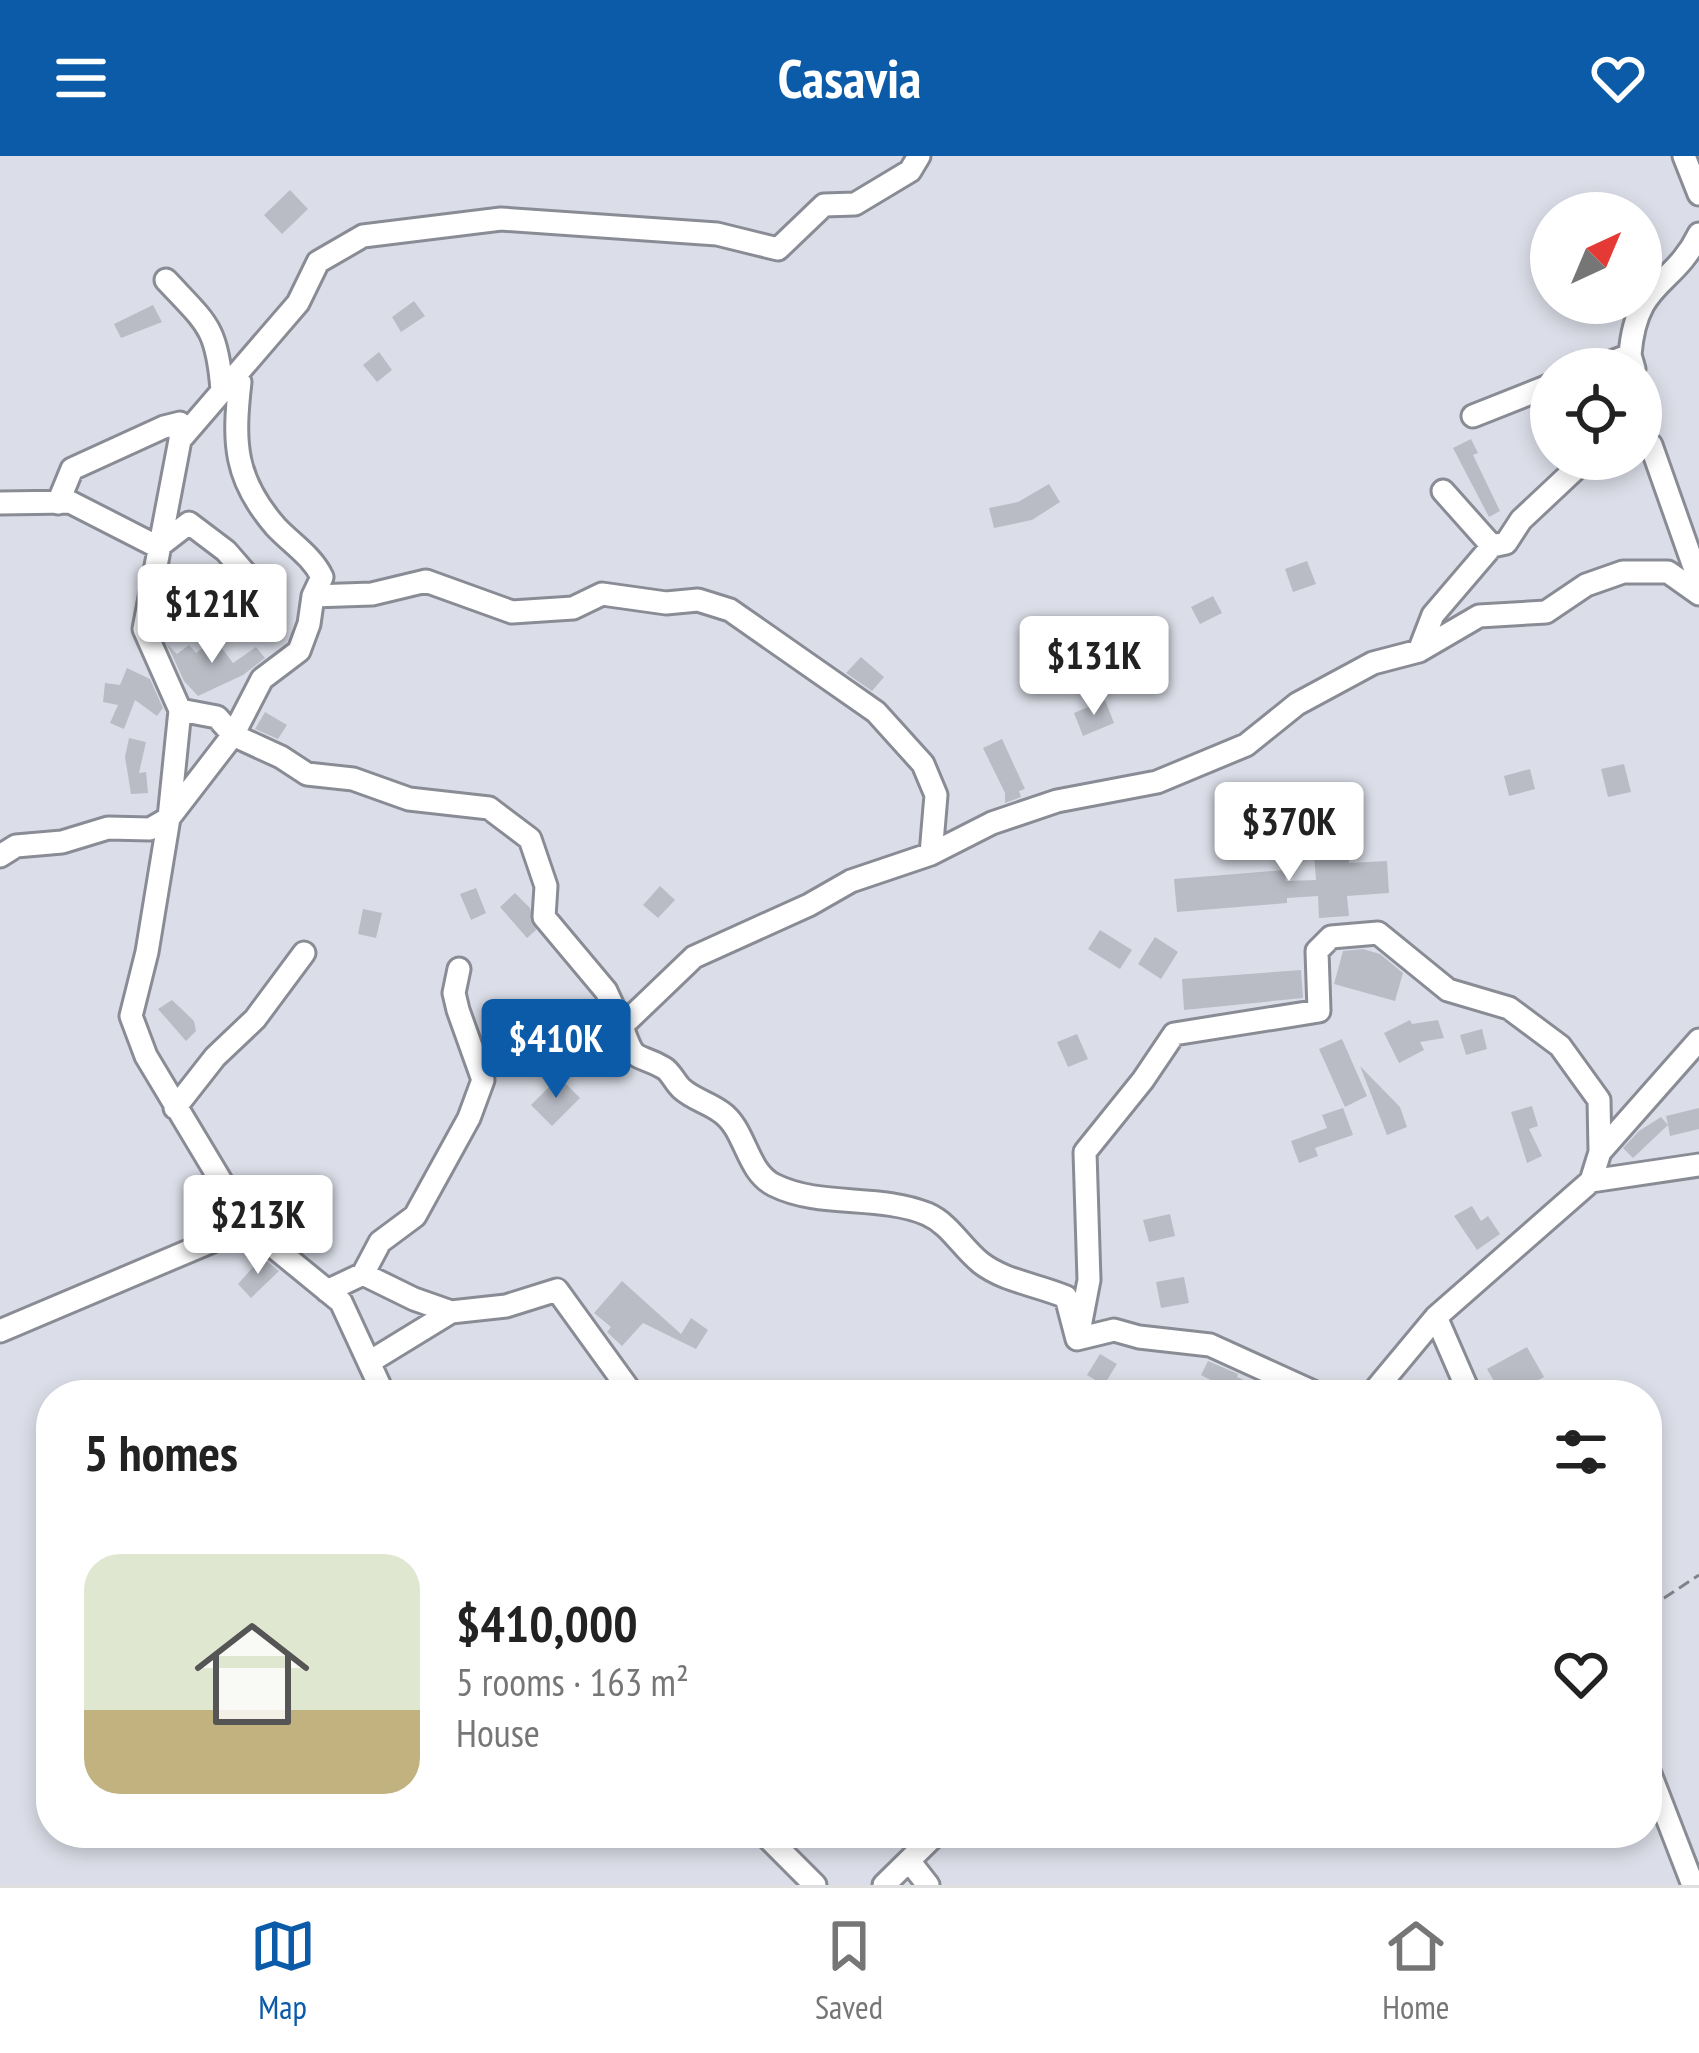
<!DOCTYPE html>
<meta charset="utf-8">
<style>
body{margin:0;font-family:"PT Sans Narrow",sans-serif;background:#f2f2f2;color:#222;height:100vh;display:flex;flex-direction:column;font-size:45px;white-space:nowrap}
*{box-sizing:border-box;margin:0}
p{font-size:39px;color:#767676}
.icon{flex:none;width:66px;height:66px;fill:none;stroke:currentColor;stroke-width:2;stroke-linecap:round;stroke-linejoin:round}
.map{position:relative;flex:1;overflow:hidden}
.panel{position:absolute;left:36px;top:1224px;width:1626px;height:468px;display:flex;flex-direction:column;background:#fff;border-radius:48px;box-shadow:0 6px 18px #0003}
.panel>*{flex:none}
.needle{width:78px;rotate:44deg}
.fabs{position:absolute;left:1530px;top:36px;display:grid;gap:24px}
.fabs a{display:grid;place-items:center;width:132px;height:132px;border-radius:50%;background:#fff;box-shadow:0 6px 18px #0003;font-size:60px}
.price{position:absolute;translate:-50% -102px;padding:0 27px;border-radius:12px;background:#fff;color:#222;font-size:39px;line-height:78px;filter:drop-shadow(0 3px 6px #0008)}
.price::after{content:'';position:absolute;left:50%;top:72px;width:36px;height:27px;margin-left:-18px;background:inherit;clip-path:polygon(0 0,100% 0,50% 100%)}
.price.on{background:#0b5ba9;color:#fff}
ul{padding:0;list-style:none}
li{display:flex;align-items:center;gap:36px;height:300px;padding:0 48px}
li span{display:grid;place-items:center;flex:none;width:336px;height:240px;border-radius:36px;color:#555}
li>.icon{margin-inline-start:auto}
span .icon{width:144px;height:144px;fill:#fffc;stroke-width:1}
li b{font-size:51px}
h2{display:flex;justify-content:space-between;align-items:center;height:144px;padding:0 48px;font-size:51px}
header{display:flex;justify-content:space-between;align-items:center;height:156px;padding:0 48px;background:#0b5ba9;color:#fff;font-size:54px;font-weight:700}
.tab-bar{display:flex;justify-content:space-around;align-items:center;height:168px;border-top:3px solid #e0e0e0;background:#fff;font-size:33px;color:#767676}
.tab-bar a{display:grid;justify-items:center;gap:6px}
.tab-bar .on{color:#0b5ba9}
.map>svg:first-child{display:block}
.building{fill:#b9bcc5}
.lines{fill:none;stroke-linecap:round;stroke-linejoin:round}
.minor-casing{stroke:#8a8c95;stroke-width:27}
.path{stroke:#808289;stroke-width:3;stroke-dasharray:12 6;stroke-linecap:butt}
.minor{stroke:#fff;stroke-width:21}
</style>
<header><svg class="icon" aria-label="menu" viewBox="0 0 24 24"><path d="M4 6h16M4 12h16M4 18h16"/></svg>Casavia<svg class="icon" aria-label="heart" viewBox="0 0 24 24"><path d="M12 20l-8-8c-3-5 5-10 8-4 3-6 11-1 8 4z"/></svg></header>
<div class="map">
<svg width="1699" height="1729" viewBox="0 0 1699 1729">
<rect width="100%" height="100%" fill="#dbdee8"/>
<path class="building" d="M 290,34 L 308,53 L 282,78 L 264,59 Z
M 414,145 L 425,160 L 401,176 L 392,161 Z
M 153,149 L 162,166 L 121,182 L 114,168 Z
M 379,196 L 392,214 L 377,226 L 363,209 Z
M 1471,283 L 1478,297 L 1473,299 L 1500,355 L 1489,361 L 1453,292 Z
M 1049,328 L 1060,346 L 1032,364 L 994,372 L 989,352 L 1018,346 Z
M 1307,405 L 1316,428 L 1293,436 L 1285,413 Z
M 1213,440 L 1222,457 L 1200,468 L 1191,451 Z
M 215,483 L 233,507 L 256,491 L 265,502 L 243,519 L 198,540 L 184,525 L 167,488 L 177,498 L 189,489 L 196,497 Z
M 861,501 L 884,521 L 872,535 L 846,517 Z
M 127,512 L 150,523 L 163,552 L 157,560 L 135,544 L 124,573 L 110,567 L 118,549 L 103,546 L 105,527 L 120,529 Z
M 1105,544 L 1114,567 L 1083,580 L 1074,557 Z
M 265,556 L 287,569 L 278,583 L 255,573 Z
M 129,582 L 146,586 L 139,617 L 146,616 L 148,637 L 131,638 L 125,601 Z
M 1002,583 L 1025,633 L 1019,635 L 1021,641 L 1005,647 L 1005,637 L 983,592 Z
M 1624,608 L 1631,636 L 1608,641 L 1601,613 Z
M 1530,613 L 1535,633 L 1509,640 L 1504,620 Z
M 1347,682 L 1349,707 L 1387,705 L 1389,737 L 1347,740 L 1349,760 L 1319,762 L 1318,740 L 1287,742 L 1287,747 L 1177,756 L 1174,723 L 1285,714 L 1286,725 L 1316,724 L 1313,684 Z
M 660,730 L 675,744 L 658,762 L 643,749 Z
M 476,732 L 486,757 L 471,764 L 460,738 Z
M 515,737 L 530,752 L 536,774 L 527,782 L 500,751 Z
M 363,753 L 382,757 L 376,782 L 358,778 Z
M 1100,774 L 1132,794 L 1120,813 L 1088,793 Z
M 1155,781 L 1178,796 L 1161,823 L 1138,808 Z
M 1363,793 L 1380,798 L 1403,817 L 1395,845 L 1334,828 L 1343,795 Z
M 1301,814 L 1303,842 L 1184,854 L 1182,823 Z
M 172,844 L 194,865 L 196,875 L 186,885 L 158,853 Z
M 1410,864 L 1412,868 L 1438,864 L 1444,882 L 1420,886 L 1424,894 L 1399,907 L 1384,877 Z
M 1482,873 L 1487,893 L 1466,899 L 1460,879 Z
M 1077,878 L 1088,903 L 1068,911 L 1057,886 Z
M 1342,883 L 1367,940 L 1345,951 L 1319,893 Z
M 1360,910 L 1400,951 L 1407,971 L 1387,979 Z
M 559,921 L 580,942 L 552,970 L 531,949 Z
M 1532,950 L 1538,970 L 1529,973 L 1542,1000 L 1527,1007 L 1511,956 Z
M 1343,952 L 1353,979 L 1315,992 L 1318,1000 L 1299,1007 L 1291,985 L 1327,972 L 1322,959 Z
M 1699,952 L 1699,973 L 1670,980 L 1668,969 L 1633,1002 L 1623,992 L 1639,975 L 1661,961 L 1668,969 L 1666,960 Z
M 1472,1050 L 1481,1065 L 1488,1060 L 1500,1078 L 1477,1094 L 1454,1060 Z
M 1170,1058 L 1175,1080 L 1149,1086 L 1143,1064 Z
M 262,1101 L 279,1115 L 251,1142 L 238,1128 Z
M 1184,1121 L 1189,1147 L 1161,1152 L 1156,1126 Z
M 622,1125 L 681,1178 L 691,1162 L 708,1174 L 696,1193 L 643,1167 L 622,1190 L 607,1176 L 611,1171 L 594,1157 Z
M 1527,1191 L 1544,1221 L 1511,1239 L 1502,1239 L 1487,1213 Z
M 1100,1198 L 1117,1208 L 1104,1229 L 1087,1219 Z
M 1208,1205 L 1238,1218 L 1237,1221 L 1280,1239 L 1216,1239 L 1220,1229 L 1201,1219 Z"/>
<g class="lines">
<g class="minor-casing">
<path id="minor" d="M 1684,0 L 1699,38
M 166,124 C 207,168 217,171 222,234 L 240,226 C 233,287 234,323 276,371 C 292,388 312,400 322,421 L 313,440
M 1630,199 C 1636,123 1673,132 1699,78
M 1593,213 L 1630,199 L 1634,213
M 1473,260 L 1551,229
M 1641,281 L 1651,289 L 1699,425
M 0,347 L 70,346 L 158,391 L 189,367 L 226,395 L 252,425
M 58,347 L 72,313 L 164,271 L 180,267 L 180,284
M 1492,390 L 1506,387 L 1521,364 L 1586,303
M 1419,495 L 1479,460 L 1546,456 L 1586,429 L 1623,416 L 1668,416 L 1699,438
M 180,554 L 217,561 L 233,579 L 281,601 L 307,618 L 353,623 L 409,643 L 489,652 L 530,683 L 546,730 L 544,761 L 606,835 L 622,870 L 573,906
M 0,700 L 16,690 L 62,686 L 108,672 L 150,673 L 169,662 L 233,579 L 262,523 L 299,495 L 309,468 L 313,440 L 372,438 L 426,425 L 512,456 L 573,452 L 602,438 L 666,447 L 698,444 L 730,454 L 876,556 L 923,608 L 936,639 L 931,698
M 175,952 L 215,901 L 255,863 L 304,797
M 1591,1025 L 1699,1009
M 363,1118 L 380,1086 L 415,1060 L 469,962 L 483,924 L 458,854 L 454,837 L 459,813
M 327,1135 L 363,1118 L 414,1143 L 451,1156
M 1436,1161 L 1470,1239
M 0,1175 L 248,1070
M 1079,1176 L 1089,1124 L 1085,996 L 1143,924 L 1174,878 L 1319,855 L 1317,795 L 1331,781 L 1378,777 L 1448,834 L 1509,852 L 1560,890 L 1599,944 L 1600,996
M 371,1205 L 451,1156 L 506,1150 L 557,1134 L 633,1239
M 384,1239 L 341,1146 L 248,1070 L 146,900 L 131,860 L 147,796 L 169,662 L 180,554 L 144,473 L 180,284 L 298,147 L 318,106 L 363,80 L 501,63 L 717,78 L 778,93 L 824,49 L 855,48 L 910,15 L 919,0
M 1320,1239 L 1210,1189 L 1139,1181 L 1114,1174 L 1077,1183 L 1066,1141 C 1038,1129 1004,1125 981,1107 C 961,1091 950,1068 927,1058 C 879,1038 820,1052 774,1029 C 746,1015 746,973 721,956 C 709,947 693,943 682,933 C 675,927 671,916 664,912 C 635,895 635,910 622,870 L 694,801 L 809,749 L 851,725 L 931,698 L 992,667 L 1057,645 L 1157,626 L 1246,589 L 1297,548 L 1373,507 L 1419,495 L 1433,459 L 1492,390 L 1443,335
M 1371,1239 L 1436,1161 L 1591,1025 L 1600,996 L 1699,884
M 1647,1610 L 1693,1729
M 763,1677 L 815,1729
M 910,1706 L 928,1729
M 884,1729 L 937,1677"/>
</g>
<path class="path" d="M 1647,1448 L 1664,1442 L 1699,1419"/>
<use href="#minor" class="minor"/>
</g>
</svg>
<div class="fabs">
<a><svg class="needle" viewBox="-14 -14 28 28"><path d="M0-13l5 13h-10z" fill="#e53935"/><path d="M0 13l5-13h-10z" fill="#767676"/></svg></a>
<a><svg class="icon" aria-label="locate" viewBox="0 0 24 24"><circle cx="12" cy="12" r="6"/><path d="M12 2v4M12 18v4M2 12h4M18 12h4"/></svg></a>
</div>
<b class="price" style="left:212px;top:510px">$121K</b>
<b class="price" style="left:1094px;top:562px">$131K</b>
<b class="price" style="left:1289px;top:728px">$370K</b>
<b class="price on" style="left:556px;top:945px">$410K</b>
<b class="price" style="left:258px;top:1121px">$213K</b>
<section class="panel">
<h2>5 homes<svg class="icon" aria-label="filters" viewBox="0 0 24 24"><path d="M4 7h16M4 17h16"/><circle cx="9" cy="7" r="2"/><circle cx="15" cy="17" r="2"/></svg></h2>
<ul>
<li><span style="background:linear-gradient(#dfe7d0 65%,#c2b280 0)"><svg class="icon" aria-label="home" viewBox="0 0 24 24"><path d="M3 11l9-7 9 7M6 9v11h12V9"/></svg></span><div><b>$410,000</b><p>5 rooms · 163 m²</p><p>House</p></div><svg class="icon" aria-label="heart" viewBox="0 0 24 24"><path d="M12 20l-8-8c-3-5 5-10 8-4 3-6 11-1 8 4z"/></svg></li>
</ul>
</section>
</div>
<nav class="tab-bar">
<a class="on"><svg class="icon" aria-label="map" viewBox="0 0 24 24"><path d="M3 6l6-2 6 2 6-2v14l-6 2-6-2-6 2zM9 4v14M15 6v14"/></svg>Map</a>
<a><svg class="icon" aria-label="saved" viewBox="0 0 24 24"><path d="M7 4h10v16l-5-4-5 4z"/></svg>Saved</a>
<a><svg class="icon" aria-label="home" viewBox="0 0 24 24"><path d="M3 11l9-7 9 7M6 9v11h12V9"/></svg>Home</a>
</nav>
